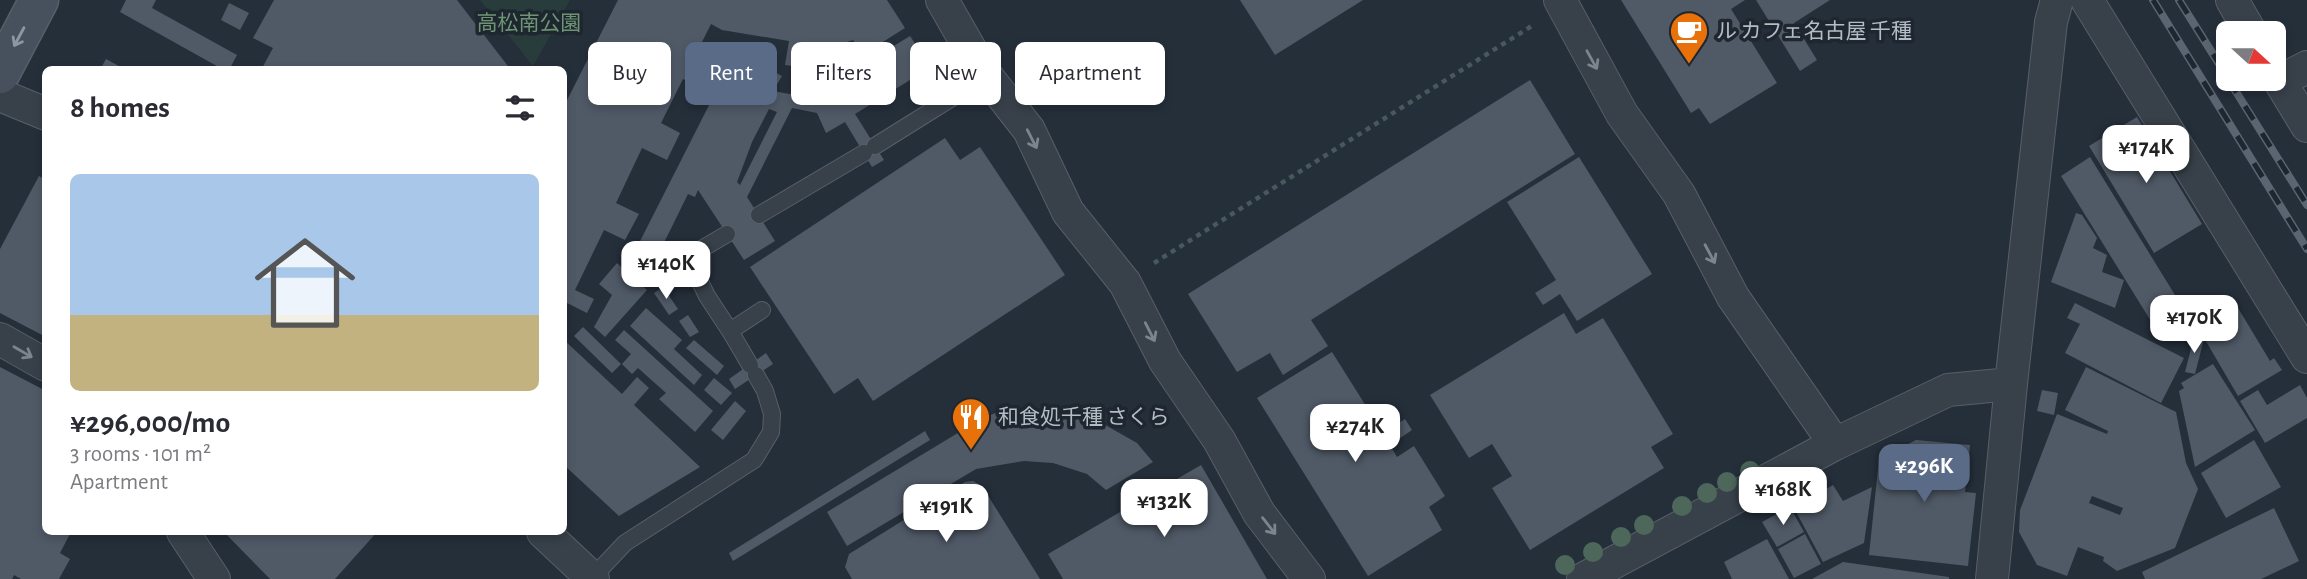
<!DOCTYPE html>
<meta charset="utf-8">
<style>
body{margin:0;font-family:"Alegreya Sans","Noto Sans JP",sans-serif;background:#f7f7f7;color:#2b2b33;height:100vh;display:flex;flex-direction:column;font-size:26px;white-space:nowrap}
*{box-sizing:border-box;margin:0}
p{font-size:23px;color:#7c7c81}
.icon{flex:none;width:38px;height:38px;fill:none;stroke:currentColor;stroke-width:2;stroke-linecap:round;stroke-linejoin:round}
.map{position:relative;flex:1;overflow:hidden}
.panel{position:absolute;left:42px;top:66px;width:525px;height:469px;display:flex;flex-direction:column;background:#fff;border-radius:10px;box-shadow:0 4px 10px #0003}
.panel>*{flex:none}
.banner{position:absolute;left:588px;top:42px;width:665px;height:63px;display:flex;gap:14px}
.needle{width:46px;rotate:111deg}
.tools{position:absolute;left:2216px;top:21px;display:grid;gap:14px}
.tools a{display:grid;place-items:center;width:70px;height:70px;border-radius:10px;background:#fff;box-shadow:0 4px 10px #0003;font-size:35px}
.price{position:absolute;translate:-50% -60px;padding:0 16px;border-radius:14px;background:#fff;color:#222;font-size:23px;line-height:46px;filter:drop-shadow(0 2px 4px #0008)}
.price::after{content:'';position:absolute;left:50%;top:42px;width:21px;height:16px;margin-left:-10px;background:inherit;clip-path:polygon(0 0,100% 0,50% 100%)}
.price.selected{background:#596b87;color:#fff}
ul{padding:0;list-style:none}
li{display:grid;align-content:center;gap:14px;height:371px;padding:0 28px}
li+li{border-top:2px solid #e1e1e2}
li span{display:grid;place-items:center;height:217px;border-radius:10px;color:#555}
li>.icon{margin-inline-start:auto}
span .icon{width:126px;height:126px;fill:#fffc;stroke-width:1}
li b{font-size:30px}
h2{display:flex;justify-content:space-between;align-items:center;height:84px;padding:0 28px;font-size:30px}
.pill{padding:0 24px;border-radius:10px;background:#fff;box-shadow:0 4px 10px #0003;font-size:24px;line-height:63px}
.pill.selected{background:#596b87;color:#fff}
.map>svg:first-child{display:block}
.green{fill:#283c3c}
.building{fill:#505a67;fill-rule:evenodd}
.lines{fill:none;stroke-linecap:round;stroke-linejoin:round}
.lane-casing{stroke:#575f68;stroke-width:18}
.street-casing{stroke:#575f68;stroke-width:34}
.secondary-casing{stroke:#575f68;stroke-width:41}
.path{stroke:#47595a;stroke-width:4.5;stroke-dasharray:5 5;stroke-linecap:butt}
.lane{stroke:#38414a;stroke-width:16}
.street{stroke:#38414a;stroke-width:32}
.secondary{stroke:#47505d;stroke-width:38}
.rail-casing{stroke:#5b6571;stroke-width:8}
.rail{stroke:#1e262f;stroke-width:5;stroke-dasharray:16;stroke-linecap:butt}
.tree{fill:#4d675a}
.oneway{stroke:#8e96a1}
.oneway2{stroke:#7c858e}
.labels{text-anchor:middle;stroke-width:7;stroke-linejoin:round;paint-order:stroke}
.park-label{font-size:21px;fill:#6d9574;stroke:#1e262f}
.poi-label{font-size:21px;fill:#b4bcc6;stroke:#1e262f;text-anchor:start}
</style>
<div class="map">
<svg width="2307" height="579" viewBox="0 0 2307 579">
<rect width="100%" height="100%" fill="#252f3a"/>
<path class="green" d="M 480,0 L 570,0 L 533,66 Z"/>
<path class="building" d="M 126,0 L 156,0 L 152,8 L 237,55 L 229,70 L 224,70 L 120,12 Z
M 274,0 L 457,0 L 511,70 L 261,70 L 273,48 L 253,38 Z
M 618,0 L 887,0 L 905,28 L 867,52 L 864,48 L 861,51 L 853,40 L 844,43 L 843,48 L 804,42 L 800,67 L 785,65 L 789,41 L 722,30 L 711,24 L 691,64 L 710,74 L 704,89 L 683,79 L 661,123 L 680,133 L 667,160 L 642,148 L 616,203 L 639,214 L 625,240 L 604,230 L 575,290 L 594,299 L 587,313 L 565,302 L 564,306 L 564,106 Z
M 1240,0 L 1363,0 L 1275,55 Z
M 1621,0 L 1745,0 L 1731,9 L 1777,83 L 1710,124 L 1699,108 L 1691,113 Z
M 1756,0 L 1830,0 L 1794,23 L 1817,60 L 1800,71 Z
M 229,3 L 249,13 L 240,30 L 221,20 Z
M 910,36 L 931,67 L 855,114 L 884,160 L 872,167 L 845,122 L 826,133 L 817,113 L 792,108 L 747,197 L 775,241 L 744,260 L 698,190 L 695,197 L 688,194 L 654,263 L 634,253 L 736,52 L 782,76 L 773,91 L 817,99 L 818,84 L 845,86 L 845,76 ZM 769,109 L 777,112 L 740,185 L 737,182 L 752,142 Z
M 106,59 L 126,70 L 100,70 Z
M 1530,80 L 1575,154 L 1311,320 L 1328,346 L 1283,375 L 1270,353 L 1237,372 L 1188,294 Z
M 2137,117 L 2202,224 L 2154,253 L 2089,146 Z
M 945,138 L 960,160 L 980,147 L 1065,275 L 873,401 L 858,378 L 834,394 L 750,267 Z
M 1579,157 L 1652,274 L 1577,321 L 1560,294 L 1543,305 L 1535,293 L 1556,280 L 1507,202 Z
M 2090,157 L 2191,321 L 2162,339 L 2061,176 Z
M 39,176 L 46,180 L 46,337 L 0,313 L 0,249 Z
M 2076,213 L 2082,215 L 2097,238 L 2093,248 L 2107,255 L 2102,272 L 2124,280 L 2115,308 L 2051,282 Z
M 617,263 L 647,290 L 605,337 L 594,327 L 612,295 L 599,284 Z
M 663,287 L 678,309 L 669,315 L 654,293 Z
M 2075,303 L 2184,358 L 2161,403 L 2065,353 L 2080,324 L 2067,318 Z
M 646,308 L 682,340 L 674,349 L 702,375 L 694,385 L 630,326 Z
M 2238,308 L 2270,361 L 2274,358 L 2282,370 L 2238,396 L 2200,331 Z
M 1564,313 L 1576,334 L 1603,318 L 1673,434 L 1651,447 L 1664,468 L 1530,550 L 1492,488 L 1512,476 L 1492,444 L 1469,458 L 1430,395 Z
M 688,315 L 699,332 L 690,337 L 679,321 Z
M 583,327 L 621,364 L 612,373 L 574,336 Z
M 624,330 L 713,411 L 695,432 L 659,399 L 666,393 L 638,368 L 632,374 L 622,364 L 631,354 L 615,340 Z
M 2194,337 L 2204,339 L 2195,374 L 2185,372 Z
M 564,340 L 622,394 L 637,377 L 649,388 L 634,405 L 700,467 L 619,516 L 564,465 Z
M 694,340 L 724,366 L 717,375 L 686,348 Z
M 1332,352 L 1383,433 L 1405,419 L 1412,430 L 1390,445 L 1397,457 L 1414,446 L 1445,496 L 1429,507 L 1442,530 L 1368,576 L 1257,398 Z
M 766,353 L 773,364 L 735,389 L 729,379 Z
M 2213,364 L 2255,430 L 2195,467 L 2179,391 L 2184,388 L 2181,383 Z
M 0,367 L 46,391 L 46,532 L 71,532 L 60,553 L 70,559 L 59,579 L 21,579 L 14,575 L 12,579 L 0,579 Z
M 2086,367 L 2176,412 L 2186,463 L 2198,489 L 2175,548 L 2117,571 L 2103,561 L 2104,557 L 2078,547 L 2067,576 L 2037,565 L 2019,532 L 2020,510 L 2057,414 L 2107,434 L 2108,431 L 2065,410 ZM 2092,496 L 2123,508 L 2120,515 L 2089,503 Z
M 714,378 L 732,393 L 721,405 L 704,390 Z
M 2300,385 L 2307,398 L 2307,418 L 2265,443 L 2240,401 L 2258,390 L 2267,405 Z
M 2042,390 L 2058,393 L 2054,415 L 2037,411 Z
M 735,401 L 746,411 L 723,440 L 711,430 Z
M 1029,409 L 1076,414 L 1100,422 L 1137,443 L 1153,462 L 1106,490 L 1087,474 L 1053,463 L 1024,461 L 976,469 L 847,546 L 827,512 L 981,419 L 998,412 Z
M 925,431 L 930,440 L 733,561 L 729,553 Z
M 1916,440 L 1970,445 L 1965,492 L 1976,493 L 1968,566 L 1869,555 L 1879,459 Z
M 2254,440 L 2281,487 L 2226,518 L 2201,473 Z
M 1201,465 L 1267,579 L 1063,579 L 1048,554 Z
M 973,481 L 982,486 L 1040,579 L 852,579 L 845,567 L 849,554 L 965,482 Z
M 1833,485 L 1843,501 L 1872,487 L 1864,543 L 1823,562 L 1794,508 Z
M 1790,507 L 1804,532 L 1777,547 L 1762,522 Z
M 2274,508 L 2299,561 L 2261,579 L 2145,579 L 2142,572 Z
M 224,532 L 377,532 L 335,579 L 270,579 Z
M 1805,534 L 1821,564 L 1794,578 L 1778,549 Z
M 1767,539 L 1789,579 L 1732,579 L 1724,562 Z
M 1843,562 L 1949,577 L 1949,579 L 1812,579 Z"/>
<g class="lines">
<g class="lane-casing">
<path id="lane" d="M 875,146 L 987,76
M 759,215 L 864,153
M 727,234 L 688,257 L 707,296 L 730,331
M 750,365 L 730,331 L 762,310
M 592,578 L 625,543 L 754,460 L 771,432 L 772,414 L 765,391 L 756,375"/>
</g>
<g class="street-casing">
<path id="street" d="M 942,0 L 982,70 L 1029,130 L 1068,212 L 1125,283 L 1165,361 L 1219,440 L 1259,513 L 1309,579
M 1560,0 L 1622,114 L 1679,194 L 1733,297 L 1835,444
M 2087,0 L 2307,357
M 2232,0 L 2251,33
M 2273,70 L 2307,126
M 2280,81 L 2307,67
M 0,95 L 46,114
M 0,339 L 46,365
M 183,532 L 214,579
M 543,532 L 593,579
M 1583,579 L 1835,444 L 1948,390 L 2011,384
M 1992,579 L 2011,384 L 2051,22 L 2057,0"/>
</g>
<g class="secondary-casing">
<path id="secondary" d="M 0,74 L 39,0"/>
</g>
<path class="path" d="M 1154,263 L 1535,24"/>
<use href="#lane" class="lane"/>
<use href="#street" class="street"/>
<use href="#secondary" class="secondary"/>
<g class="rail-casing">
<path id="rail" d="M 2153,0 L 2307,249
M 2179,0 L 2228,78
M 2228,79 L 2307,205"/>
</g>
<use href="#rail" class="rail"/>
</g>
<g class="tree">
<circle cx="1750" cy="471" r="10"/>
<circle cx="1727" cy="482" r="10"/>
<circle cx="1707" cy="493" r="10"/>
<circle cx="1682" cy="506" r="10"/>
<circle cx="1644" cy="525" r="10"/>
<circle cx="1621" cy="537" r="10"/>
<circle cx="1593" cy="552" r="10"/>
<circle cx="1565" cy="565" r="10"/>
</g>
<defs><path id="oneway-shaft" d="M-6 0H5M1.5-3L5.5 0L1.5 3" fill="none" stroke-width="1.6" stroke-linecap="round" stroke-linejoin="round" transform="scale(1.75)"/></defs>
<use class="oneway" href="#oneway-shaft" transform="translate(19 37) rotate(118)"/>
<g class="oneway2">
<use href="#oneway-shaft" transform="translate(1592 60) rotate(61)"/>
<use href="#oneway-shaft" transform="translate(1032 139) rotate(63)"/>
<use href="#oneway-shaft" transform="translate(1710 254) rotate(62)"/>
<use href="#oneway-shaft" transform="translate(1150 332) rotate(63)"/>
<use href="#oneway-shaft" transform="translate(23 352) rotate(30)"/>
<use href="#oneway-shaft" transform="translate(1269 526) rotate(52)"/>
</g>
<defs>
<g id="cafe-pin" transform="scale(2.0125)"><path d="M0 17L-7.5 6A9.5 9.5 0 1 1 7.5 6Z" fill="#e8710a" stroke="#1e262f"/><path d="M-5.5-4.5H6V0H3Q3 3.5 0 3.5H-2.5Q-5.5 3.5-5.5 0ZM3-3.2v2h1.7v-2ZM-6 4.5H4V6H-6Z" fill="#fff"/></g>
<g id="restaurant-pin" transform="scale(2.0125)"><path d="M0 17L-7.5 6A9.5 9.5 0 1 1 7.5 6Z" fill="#e8710a" stroke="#1e262f"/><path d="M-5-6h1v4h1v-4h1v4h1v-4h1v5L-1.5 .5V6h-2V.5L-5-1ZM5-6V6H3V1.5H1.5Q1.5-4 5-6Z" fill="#fff"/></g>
</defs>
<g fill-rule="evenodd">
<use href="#cafe-pin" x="1689" y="31"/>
<use href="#restaurant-pin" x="971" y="417"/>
</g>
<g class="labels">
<g class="park-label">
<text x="529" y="30">高松南公園</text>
</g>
<g class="poi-label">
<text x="1716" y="38">ル カフェ名古屋 千種</text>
<text x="998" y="424">和食処千種 さくら</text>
</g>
</g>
</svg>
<div class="tools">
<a><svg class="needle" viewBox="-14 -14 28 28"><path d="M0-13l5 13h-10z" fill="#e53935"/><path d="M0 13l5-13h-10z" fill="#7c7c81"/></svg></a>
</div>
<b class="price" style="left:2146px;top:185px">¥174K</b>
<b class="price" style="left:666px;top:301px">¥140K</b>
<b class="price" style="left:2194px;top:355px">¥170K</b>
<b class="price" style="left:1355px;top:464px">¥274K</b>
<b class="price selected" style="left:1924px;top:504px">¥296K</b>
<b class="price" style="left:1783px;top:527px">¥168K</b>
<b class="price" style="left:1164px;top:539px">¥132K</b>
<b class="price" style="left:946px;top:544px">¥191K</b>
<div class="banner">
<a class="pill">Buy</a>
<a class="pill selected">Rent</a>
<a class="pill">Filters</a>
<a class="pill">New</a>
<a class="pill">Apartment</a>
</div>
<section class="panel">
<h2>8 homes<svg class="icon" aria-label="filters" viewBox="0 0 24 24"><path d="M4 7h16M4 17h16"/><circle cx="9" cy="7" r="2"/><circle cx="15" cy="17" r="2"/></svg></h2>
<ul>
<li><span style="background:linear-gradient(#a9c7e8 65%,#c2b280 0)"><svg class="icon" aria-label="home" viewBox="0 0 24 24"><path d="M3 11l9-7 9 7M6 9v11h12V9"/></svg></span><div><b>¥296,000/mo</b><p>3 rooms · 101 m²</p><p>Apartment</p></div></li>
</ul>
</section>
</div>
